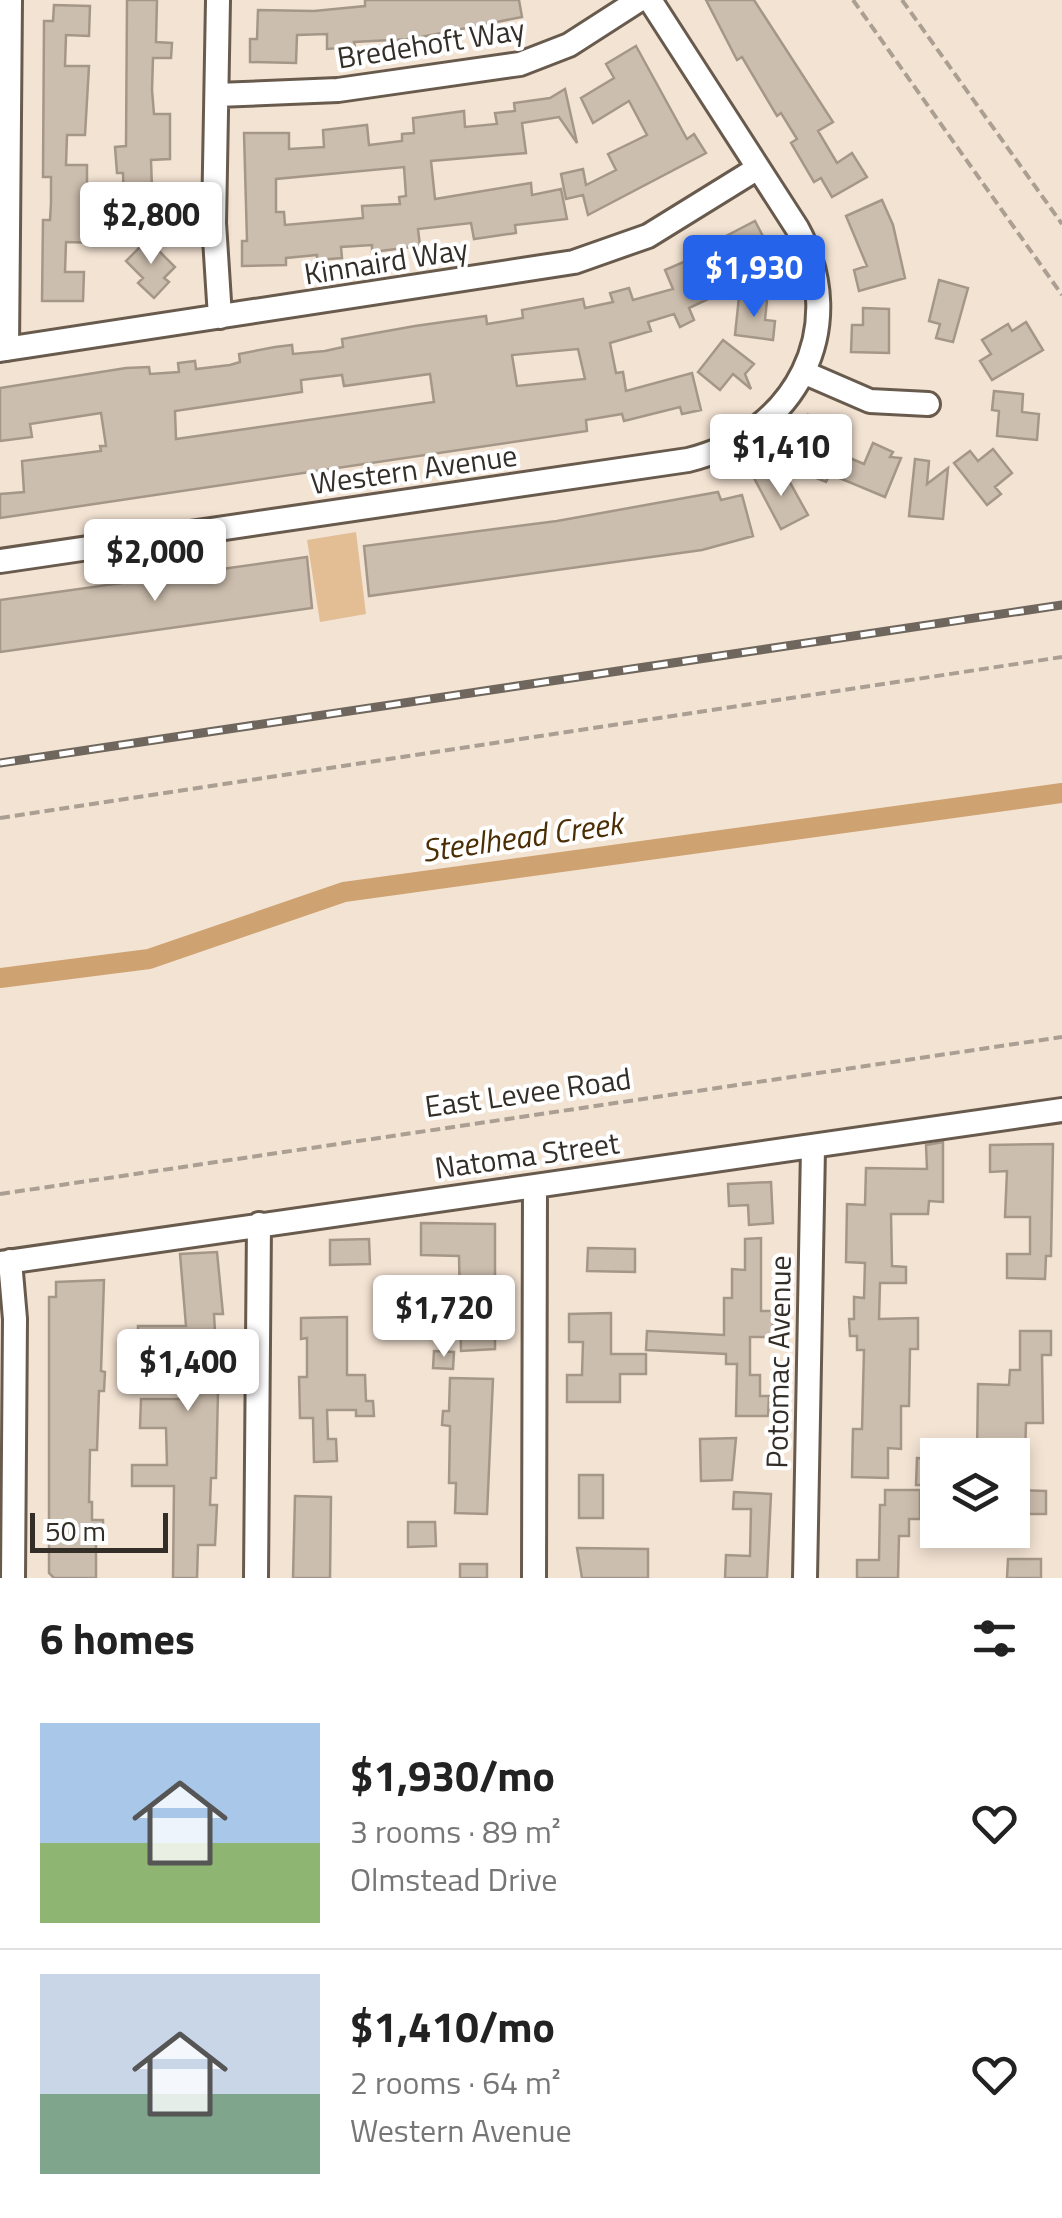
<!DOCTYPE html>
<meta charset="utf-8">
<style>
body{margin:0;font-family:"Titillium Web",sans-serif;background:#f6f6f6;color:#222;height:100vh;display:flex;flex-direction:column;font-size:38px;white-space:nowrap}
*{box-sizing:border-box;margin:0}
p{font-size:32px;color:#767676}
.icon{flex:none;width:55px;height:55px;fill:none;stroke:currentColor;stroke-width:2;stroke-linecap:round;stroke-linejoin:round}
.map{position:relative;height:1578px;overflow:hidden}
.panel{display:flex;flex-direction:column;background:#fff;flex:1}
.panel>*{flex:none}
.buttons{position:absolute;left:920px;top:1438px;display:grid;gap:20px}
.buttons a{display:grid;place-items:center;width:110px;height:110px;border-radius:0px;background:#fff;box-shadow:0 5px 15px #0003;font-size:50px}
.scale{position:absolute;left:30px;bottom:25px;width:138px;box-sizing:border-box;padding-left:10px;border:5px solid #332e27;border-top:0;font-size:28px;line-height:35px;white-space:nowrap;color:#332e27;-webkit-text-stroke:8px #fff;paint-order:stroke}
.price{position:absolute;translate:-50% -85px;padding:0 22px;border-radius:10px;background:#fff;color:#222;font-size:32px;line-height:65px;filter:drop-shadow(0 2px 5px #0008)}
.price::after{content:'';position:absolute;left:50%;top:60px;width:30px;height:22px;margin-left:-15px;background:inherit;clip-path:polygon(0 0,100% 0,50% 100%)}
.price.on{background:#2563eb;color:#fff}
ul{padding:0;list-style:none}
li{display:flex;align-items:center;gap:30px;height:250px;padding:0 40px}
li+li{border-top:2px solid #e0e0e0}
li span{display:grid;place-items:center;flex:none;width:280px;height:200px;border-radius:0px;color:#555}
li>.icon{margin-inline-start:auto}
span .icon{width:120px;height:120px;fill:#fffc;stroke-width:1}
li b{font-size:42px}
h2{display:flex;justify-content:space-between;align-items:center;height:120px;padding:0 40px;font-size:42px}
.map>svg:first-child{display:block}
.green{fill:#e3bd94}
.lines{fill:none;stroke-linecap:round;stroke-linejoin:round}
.canal{stroke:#cea271;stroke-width:20}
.building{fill:#ccbeae;stroke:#a59788;stroke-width:2.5;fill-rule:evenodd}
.minor-casing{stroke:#685b4d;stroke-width:28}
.path{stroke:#aa9f92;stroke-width:4;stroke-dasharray:10 5;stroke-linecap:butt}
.minor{stroke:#fff;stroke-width:22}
.rail-casing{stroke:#6f675d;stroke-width:9}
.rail{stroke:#fff;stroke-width:5;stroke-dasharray:15;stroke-linecap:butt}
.labels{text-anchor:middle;stroke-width:8;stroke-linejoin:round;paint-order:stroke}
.street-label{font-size:30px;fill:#332e27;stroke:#fff}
.water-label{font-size:32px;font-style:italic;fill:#4c2e04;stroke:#fff}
</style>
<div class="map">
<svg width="1062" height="1578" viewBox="0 0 1062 1578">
<rect width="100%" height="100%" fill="#f3e3d3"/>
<path class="green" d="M 356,532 L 366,614 L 320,622 L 307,540 Z"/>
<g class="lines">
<path class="canal" d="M 0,978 L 149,959 L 344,892 L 1062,793"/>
</g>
<path class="building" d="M 127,0 L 157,0 L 156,42 L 172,43 L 171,58 L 153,58 L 152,90 L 154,114 L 170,114 L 170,159 L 151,160 L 152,189 L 170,189 L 170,207 L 154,207 L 155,230 L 101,231 L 101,243 L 66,242 L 65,272 L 84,272 L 83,301 L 42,301 L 43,220 L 50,220 L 51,203 L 51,177 L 43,177 L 44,21 L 53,21 L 54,5 L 90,6 L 89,36 L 66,35 L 65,66 L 89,66 L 85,135 L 67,135 L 66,165 L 87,165 L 87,204 L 124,205 L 123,173 L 117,173 L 115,147 L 126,146 Z
M 365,0 L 519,0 L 522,17 L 411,39 L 354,42 L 355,47 L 327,49 L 327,34 L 297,35 L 296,63 L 250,62 L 250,39 L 257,39 L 258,10 L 314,11 L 365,6 Z
M 706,0 L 754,0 L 833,122 L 818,131 L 837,163 L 852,153 L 867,177 L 832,197 L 821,178 L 814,182 L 791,143 L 797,139 L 781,113 L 777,116 L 742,57 L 737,60 Z
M 636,46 L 687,139 L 694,134 L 706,153 L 588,215 L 583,195 L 566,199 L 561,174 L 583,169 L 586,185 L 616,170 L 608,154 L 647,135 L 629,101 L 593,123 L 581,98 L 614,78 L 606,64 Z
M 565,89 L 577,143 L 559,117 L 522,123 L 526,153 L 431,161 L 435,199 L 531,183 L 532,195 L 561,189 L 567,219 L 515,225 L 516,233 L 474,239 L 471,223 L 418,229 L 420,246 L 372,252 L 372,245 L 341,247 L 342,258 L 317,260 L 317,255 L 286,258 L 286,265 L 242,266 L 242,241 L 247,241 L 244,133 L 289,133 L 289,149 L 324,147 L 323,130 L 367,125 L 369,145 L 402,141 L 402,134 L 414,133 L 413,118 L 464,111 L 465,127 L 497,124 L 495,113 L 515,111 L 514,103 L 550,98 ZM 404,167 L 406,196 L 399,197 L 400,204 L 362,206 L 363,218 L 285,225 L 284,212 L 276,212 L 276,179 Z
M 882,200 L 893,225 L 905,278 L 859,291 L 854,270 L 867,266 L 846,216 Z
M 755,221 L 777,263 L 756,274 L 749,261 L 692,291 L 719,294 L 689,308 L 694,320 L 680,327 L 674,314 L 648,322 L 651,331 L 610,343 L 616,373 L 623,372 L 626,391 L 692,373 L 701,410 L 682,414 L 680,407 L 624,421 L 622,414 L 586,420 L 587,431 L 0,518 L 0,494 L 24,492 L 22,461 L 101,451 L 100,446 L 106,446 L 101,413 L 30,424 L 32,437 L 0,441 L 0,388 L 126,368 L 149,367 L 150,374 L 179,372 L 178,363 L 195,361 L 196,369 L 230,365 L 240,362 L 239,354 L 275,347 L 292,345 L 293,354 L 325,351 L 343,347 L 342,339 L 415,326 L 486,316 L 487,324 L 523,318 L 522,310 L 583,299 L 585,308 L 613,302 L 610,293 L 629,288 L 633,300 L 673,289 L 665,270 L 707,252 L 705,247 ZM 578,349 L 585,379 L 517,386 L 512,355 ZM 430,374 L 434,402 L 176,439 L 175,411 L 302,392 L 301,380 L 342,375 L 344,386 Z
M 155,232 L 155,247 L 175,267 L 164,278 L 169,282 L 154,298 L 138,283 L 143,278 L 126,261 Z
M 939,280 L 968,288 L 953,342 L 936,338 L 940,324 L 929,321 Z
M 739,297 L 767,300 L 765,320 L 775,321 L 773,340 L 735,335 Z
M 863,308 L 889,309 L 889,353 L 851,352 L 852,325 L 863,325 Z
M 1026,322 L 1043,350 L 992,380 L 980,361 L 991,354 L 982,340 L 1008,324 L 1012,331 Z
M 723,340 L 754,364 L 745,374 L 751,389 L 733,374 L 720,390 L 698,372 Z
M 994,391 L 1023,394 L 1022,412 L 1039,414 L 1037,440 L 997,436 L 999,411 L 992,410 Z
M 808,415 L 847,431 L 838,453 L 864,464 L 873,443 L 893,452 L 890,457 L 901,458 L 885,497 L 830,474 L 826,482 L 792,468 Z
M 993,449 L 1012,473 L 995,487 L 1001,494 L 987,505 L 954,463 L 970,451 L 978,461 Z
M 915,459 L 929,461 L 927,484 L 948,468 L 943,519 L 909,516 Z
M 771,468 L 783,492 L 788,479 L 808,515 L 781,529 L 754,478 Z
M 718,492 L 721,500 L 742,495 L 753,536 L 702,550 L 369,596 L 364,546 L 557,521 Z
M 307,557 L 312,608 L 0,652 L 0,600 Z
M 943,1142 L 943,1202 L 929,1201 L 928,1214 L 891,1214 L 892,1266 L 906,1267 L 906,1283 L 880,1283 L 879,1319 L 918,1318 L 918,1349 L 910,1349 L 909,1406 L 901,1406 L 901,1449 L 888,1448 L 888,1478 L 852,1477 L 853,1429 L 862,1429 L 864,1350 L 857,1350 L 857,1336 L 850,1336 L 849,1319 L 854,1319 L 854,1297 L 864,1298 L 865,1263 L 846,1262 L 847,1204 L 865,1205 L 866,1168 L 927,1169 L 926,1145 Z
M 1053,1144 L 1051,1256 L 1046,1256 L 1045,1279 L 1007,1278 L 1007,1254 L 1030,1254 L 1030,1217 L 1005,1217 L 1007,1171 L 990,1172 L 990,1145 Z
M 771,1182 L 773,1223 L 749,1225 L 748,1205 L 729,1206 L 728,1184 Z
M 421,1223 L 495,1224 L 495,1349 L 461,1351 L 459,1256 L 421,1255 Z
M 761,1238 L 761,1311 L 773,1311 L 773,1337 L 750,1337 L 750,1375 L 760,1375 L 760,1396 L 769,1396 L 768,1416 L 736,1416 L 737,1364 L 726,1364 L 726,1354 L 646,1350 L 647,1331 L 724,1335 L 724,1298 L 732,1298 L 732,1269 L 745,1270 L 745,1239 Z
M 369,1239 L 370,1264 L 330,1265 L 330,1240 Z
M 588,1248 L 635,1249 L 635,1272 L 587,1271 Z
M 217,1252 L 223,1314 L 214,1314 L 215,1332 L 211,1332 L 212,1392 L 218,1392 L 216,1478 L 211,1478 L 210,1505 L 217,1505 L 215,1545 L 198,1545 L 197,1578 L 173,1578 L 174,1486 L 132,1486 L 132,1465 L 167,1465 L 166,1428 L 140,1428 L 141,1399 L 191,1399 L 192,1369 L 164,1369 L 163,1344 L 138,1344 L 138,1326 L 186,1326 L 180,1254 Z
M 104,1280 L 101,1371 L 105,1372 L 104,1391 L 99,1391 L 97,1450 L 90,1450 L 89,1502 L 92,1502 L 92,1520 L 103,1520 L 103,1538 L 96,1538 L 96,1578 L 54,1578 L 49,1573 L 49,1297 L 56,1297 L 56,1282 Z
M 611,1313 L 611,1354 L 646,1354 L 646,1374 L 620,1374 L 620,1402 L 567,1402 L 567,1375 L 582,1375 L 583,1342 L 569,1342 L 569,1314 Z
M 347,1317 L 347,1375 L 365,1375 L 366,1401 L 373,1401 L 374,1416 L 356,1416 L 356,1410 L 327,1410 L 328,1439 L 336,1439 L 337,1461 L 314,1462 L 313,1418 L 300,1418 L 299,1377 L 307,1377 L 307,1338 L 301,1339 L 301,1318 Z
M 1020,1331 L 1051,1331 L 1051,1355 L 1042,1355 L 1043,1423 L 1026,1423 L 1025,1455 L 977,1455 L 978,1384 L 1009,1385 L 1010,1370 L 1020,1370 Z
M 434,1351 L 454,1352 L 453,1369 L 433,1368 Z
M 450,1378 L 493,1379 L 487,1514 L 455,1513 L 456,1483 L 449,1483 L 450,1426 L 442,1425 L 443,1411 L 449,1411 Z
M 736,1438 L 732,1480 L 701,1481 L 700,1439 Z
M 917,1458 L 938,1459 L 938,1485 L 916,1485 Z
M 579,1475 L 603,1475 L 603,1518 L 579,1518 Z
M 885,1490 L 920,1490 L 920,1519 L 909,1519 L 909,1536 L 899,1536 L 898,1578 L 857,1578 L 857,1560 L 879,1560 L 880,1505 L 885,1505 Z
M 1012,1490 L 1046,1491 L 1046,1514 L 1012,1514 Z
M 734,1492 L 771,1494 L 767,1578 L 725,1578 L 726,1555 L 750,1556 L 751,1509 L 733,1509 Z
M 295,1496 L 331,1497 L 330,1578 L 293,1578 Z
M 408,1522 L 435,1522 L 436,1546 L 408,1547 Z
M 577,1548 L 648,1549 L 648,1578 L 582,1578 Z
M 1008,1559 L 1041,1559 L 1041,1578 L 1007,1578 Z
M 460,1564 L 487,1564 L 487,1578 L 460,1578 Z"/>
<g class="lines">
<g class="minor-casing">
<path id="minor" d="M 218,0 L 214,223 L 220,317
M 217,95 L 338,90 L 520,64 L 569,45 L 639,0
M 7,349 L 10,0
M 0,350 L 574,262 L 648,236 L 758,168
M 803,372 L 870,401 L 928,404
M 0,561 L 688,460 C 795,434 852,328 797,228 L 650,0
M 10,1261 L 15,1319 L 13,1578
M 0,1263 L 1062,1110
M 256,1578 L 259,1224
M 534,1578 L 535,1187
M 805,1578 L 813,1148"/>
</g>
<path class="path" d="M 853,0 L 1062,295
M 902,0 L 1062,224
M 0,818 L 1062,657
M 0,1194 L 1062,1037"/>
<use href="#minor" class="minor"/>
<g class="rail-casing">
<path id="rail" d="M 0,763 L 1062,605"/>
</g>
<use href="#rail" class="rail"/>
</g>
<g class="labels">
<g class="street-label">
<text transform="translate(431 44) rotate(-9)" y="10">Bredehoft Way</text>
<text transform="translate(386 262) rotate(-9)" y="10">Kinnaird Way</text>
<text transform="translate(414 470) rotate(-8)" y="10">Western Avenue</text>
<text transform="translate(528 1093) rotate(-8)" y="10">East Levee Road</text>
<text transform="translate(527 1156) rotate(-8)" y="10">Natoma Street</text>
<text transform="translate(779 1362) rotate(-89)" y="10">Potomac Avenue</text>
</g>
<g class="water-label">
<text transform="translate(522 837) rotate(-8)" y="11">Steelhead Creek</text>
</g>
</g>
</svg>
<div class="buttons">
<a><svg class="icon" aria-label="layers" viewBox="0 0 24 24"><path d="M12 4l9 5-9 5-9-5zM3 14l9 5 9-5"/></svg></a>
</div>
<div class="scale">50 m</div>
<b class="price" style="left:151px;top:267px">$2,800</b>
<b class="price on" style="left:754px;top:320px">$1,930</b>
<b class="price" style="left:781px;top:499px">$1,410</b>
<b class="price" style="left:155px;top:604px">$2,000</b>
<b class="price" style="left:444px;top:1360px">$1,720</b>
<b class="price" style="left:188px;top:1414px">$1,400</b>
</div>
<section class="panel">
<h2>6 homes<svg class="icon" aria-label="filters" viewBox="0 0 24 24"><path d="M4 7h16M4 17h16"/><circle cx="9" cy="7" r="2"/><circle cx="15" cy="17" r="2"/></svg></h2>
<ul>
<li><span style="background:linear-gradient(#a9c7e8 60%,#8fb573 0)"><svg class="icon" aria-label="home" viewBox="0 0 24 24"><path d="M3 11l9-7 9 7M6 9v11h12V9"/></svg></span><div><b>$1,930/mo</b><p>3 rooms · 89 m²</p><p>Olmstead Drive</p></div><svg class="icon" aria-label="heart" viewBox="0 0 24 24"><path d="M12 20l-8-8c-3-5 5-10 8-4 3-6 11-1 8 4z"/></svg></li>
<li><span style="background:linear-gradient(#c9d6e8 60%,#7fa58c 0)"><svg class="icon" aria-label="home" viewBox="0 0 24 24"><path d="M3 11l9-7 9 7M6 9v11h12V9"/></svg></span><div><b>$1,410/mo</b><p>2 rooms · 64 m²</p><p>Western Avenue</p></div><svg class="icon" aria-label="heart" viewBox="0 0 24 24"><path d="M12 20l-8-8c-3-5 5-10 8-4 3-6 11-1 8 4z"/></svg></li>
</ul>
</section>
